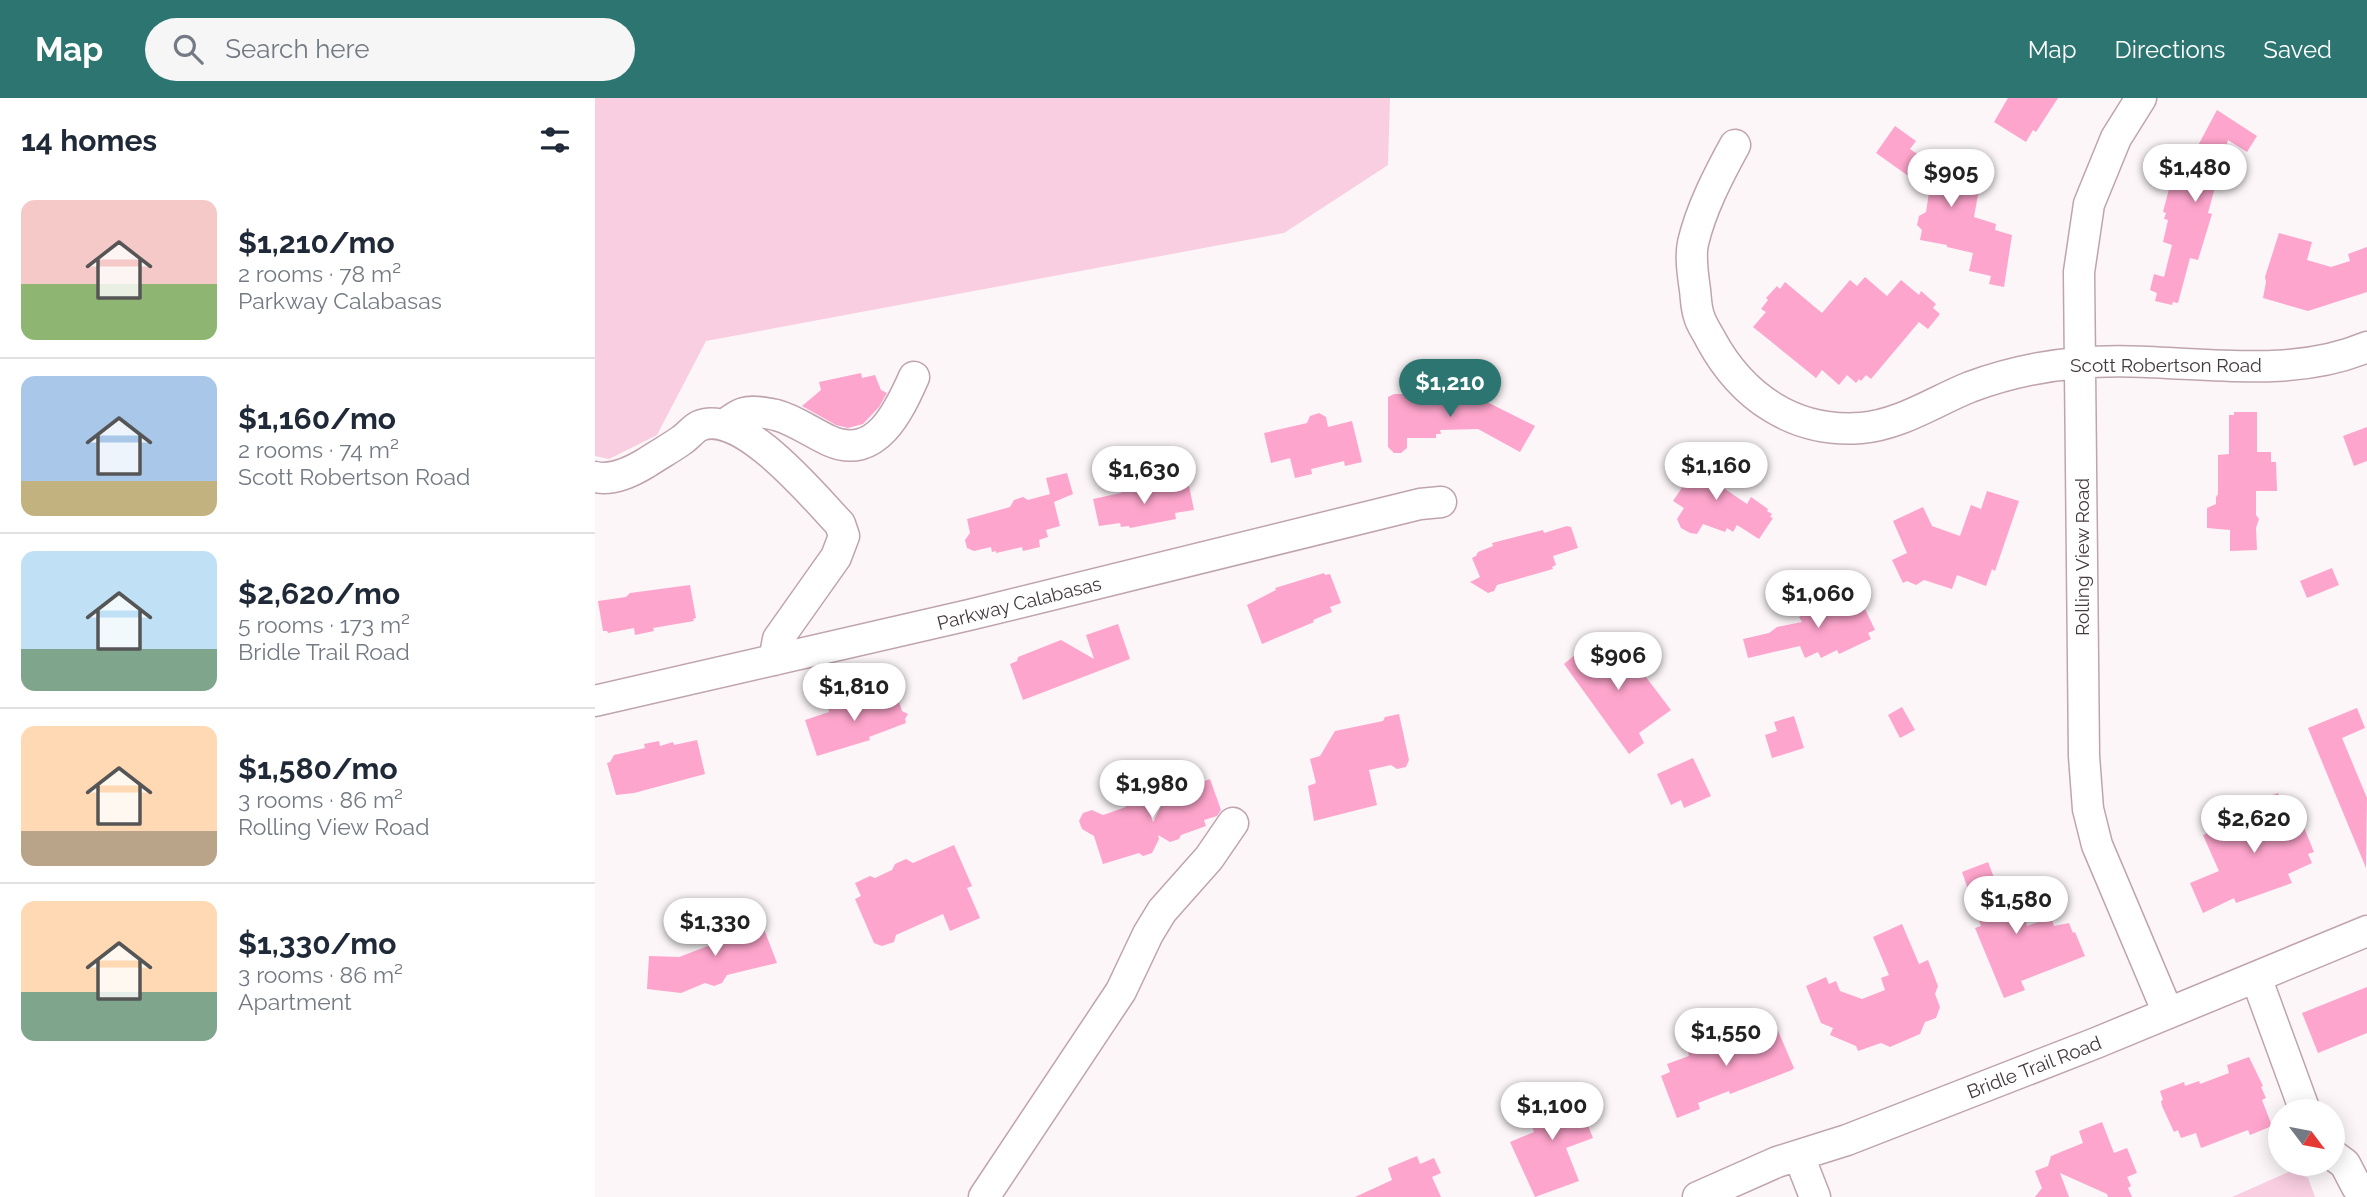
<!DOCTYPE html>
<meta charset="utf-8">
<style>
body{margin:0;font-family:Raleway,sans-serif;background:#f6f6f7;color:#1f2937;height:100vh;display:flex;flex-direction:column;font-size:26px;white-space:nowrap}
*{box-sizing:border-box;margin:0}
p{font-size:23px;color:#747a83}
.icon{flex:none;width:38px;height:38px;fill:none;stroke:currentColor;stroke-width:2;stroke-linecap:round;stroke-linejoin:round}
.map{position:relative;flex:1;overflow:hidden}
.side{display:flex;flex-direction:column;background:#fff;width:595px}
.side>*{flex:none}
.needle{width:46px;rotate:122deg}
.tools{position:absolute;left:1673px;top:1001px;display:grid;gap:14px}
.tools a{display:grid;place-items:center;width:77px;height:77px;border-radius:50%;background:#fff;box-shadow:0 4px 18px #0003;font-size:35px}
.price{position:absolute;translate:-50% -60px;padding:0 16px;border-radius:24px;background:#fff;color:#222;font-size:23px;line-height:46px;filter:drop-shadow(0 2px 4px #0008)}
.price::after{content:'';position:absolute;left:50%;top:42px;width:21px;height:16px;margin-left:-10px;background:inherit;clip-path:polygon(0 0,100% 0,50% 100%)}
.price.active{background:#2c7570;color:#fff}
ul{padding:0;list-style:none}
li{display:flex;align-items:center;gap:21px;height:175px;padding:0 21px}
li+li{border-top:2px solid #e0e1e3}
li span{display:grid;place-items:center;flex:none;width:196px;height:140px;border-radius:14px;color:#555}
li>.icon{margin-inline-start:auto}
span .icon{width:84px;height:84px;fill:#fffc;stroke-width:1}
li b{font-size:30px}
h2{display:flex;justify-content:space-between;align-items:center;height:84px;padding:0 21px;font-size:30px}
header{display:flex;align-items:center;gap:42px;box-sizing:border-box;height:98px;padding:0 35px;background:#2c7570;color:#fff}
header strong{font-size:33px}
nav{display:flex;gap:38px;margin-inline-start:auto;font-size:24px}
.search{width:490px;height:63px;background:#f6f6f7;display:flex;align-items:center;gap:18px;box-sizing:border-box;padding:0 24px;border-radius:38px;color:#747a83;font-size:26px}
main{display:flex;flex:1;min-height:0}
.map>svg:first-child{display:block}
.green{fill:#f8cee0}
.building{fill:#fea5cd}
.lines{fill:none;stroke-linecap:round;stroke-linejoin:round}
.minor-casing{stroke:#bfa4af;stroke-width:33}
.minor{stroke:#fff;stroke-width:30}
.labels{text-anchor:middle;stroke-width:5;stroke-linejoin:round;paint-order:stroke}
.street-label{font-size:19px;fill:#44393d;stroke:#fff}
</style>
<header>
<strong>Map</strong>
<div class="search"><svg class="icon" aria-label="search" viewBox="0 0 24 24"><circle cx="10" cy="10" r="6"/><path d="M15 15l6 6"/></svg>Search here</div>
<nav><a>Map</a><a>Directions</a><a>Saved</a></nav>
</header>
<main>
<section class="side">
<h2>14 homes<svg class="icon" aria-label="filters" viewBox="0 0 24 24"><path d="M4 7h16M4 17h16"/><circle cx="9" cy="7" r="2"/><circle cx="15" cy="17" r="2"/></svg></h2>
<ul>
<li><span style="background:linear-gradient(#f6c9c9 60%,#8fb573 0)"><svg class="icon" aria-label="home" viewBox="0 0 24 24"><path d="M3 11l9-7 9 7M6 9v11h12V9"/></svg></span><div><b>$1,210/mo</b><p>2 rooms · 78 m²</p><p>Parkway Calabasas</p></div></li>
<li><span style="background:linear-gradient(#a9c7e8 75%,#c2b280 0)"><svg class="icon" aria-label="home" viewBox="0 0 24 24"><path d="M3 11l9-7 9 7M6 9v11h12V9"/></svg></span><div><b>$1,160/mo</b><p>2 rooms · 74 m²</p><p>Scott Robertson Road</p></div></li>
<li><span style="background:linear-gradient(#bfe0f5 70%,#7fa58c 0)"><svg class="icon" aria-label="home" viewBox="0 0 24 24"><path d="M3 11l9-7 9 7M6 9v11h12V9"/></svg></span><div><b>$2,620/mo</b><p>5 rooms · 173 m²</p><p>Bridle Trail Road</p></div></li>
<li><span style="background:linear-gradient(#ffd9b3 75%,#b9a48a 0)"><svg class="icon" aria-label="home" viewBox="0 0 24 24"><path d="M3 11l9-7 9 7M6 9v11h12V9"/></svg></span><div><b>$1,580/mo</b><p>3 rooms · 86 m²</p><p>Rolling View Road</p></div></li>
<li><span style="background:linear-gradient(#ffd9b3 65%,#7fa58c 0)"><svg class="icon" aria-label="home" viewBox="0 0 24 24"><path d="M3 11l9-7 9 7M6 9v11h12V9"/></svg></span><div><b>$1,330/mo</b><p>3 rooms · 86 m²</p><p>Apartment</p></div></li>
</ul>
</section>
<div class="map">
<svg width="1772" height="1099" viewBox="0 0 1772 1099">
<rect width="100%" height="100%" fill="#fcf6f8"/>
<path class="green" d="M 0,0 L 795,0 L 793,67 L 689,135 L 111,243 L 62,337 L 14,361 L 0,358 Z
M 1696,1073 L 1713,1080 L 1720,1099 L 1637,1099 Z"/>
<path class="building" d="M 1413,0 L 1463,0 L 1441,34 L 1438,32 L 1431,44 L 1399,24 Z
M 1622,12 L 1662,38 L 1652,54 L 1633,42 L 1613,115 L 1617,116 L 1603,162 L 1595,160 L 1583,205 L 1578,204 L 1577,207 L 1560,203 L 1562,195 L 1555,192 L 1559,176 L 1569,179 L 1577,147 L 1568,144 L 1573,122 L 1569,121 L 1571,115 L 1568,114 L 1574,91 L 1588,82 L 1596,54 L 1599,55 Z
M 1300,28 L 1321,43 L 1315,51 L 1331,62 L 1367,69 L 1365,78 L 1379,81 L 1377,90 L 1384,91 L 1379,119 L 1401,126 L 1400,132 L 1417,137 L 1409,189 L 1394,186 L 1396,178 L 1374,173 L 1378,155 L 1352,149 L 1352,147 L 1325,142 L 1327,132 L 1322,127 L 1324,118 L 1331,114 L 1335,88 L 1326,87 L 1281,55 Z
M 1684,135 L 1717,144 L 1712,162 L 1736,169 L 1755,163 L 1753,156 L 1772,149 L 1772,194 L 1713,213 L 1668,200 L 1671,184 L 1670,179 Z
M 1270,179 L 1292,198 L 1306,182 L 1324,197 L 1326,193 L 1341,206 L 1338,210 L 1345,216 L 1333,231 L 1324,224 L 1276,281 L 1271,277 L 1266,283 L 1264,281 L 1261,285 L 1252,277 L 1244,287 L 1227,272 L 1221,280 L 1158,229 L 1171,214 L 1166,211 L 1173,202 L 1171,200 L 1182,188 L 1185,191 L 1190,184 L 1227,215 L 1255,182 L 1262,188 Z
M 266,275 L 267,280 L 280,277 L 286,292 L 292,295 L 284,309 L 268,326 L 253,330 L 241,327 L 207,308 L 226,292 L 224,284 Z
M 799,296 L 859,296 L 863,300 L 882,299 L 940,328 L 925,354 L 883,331 L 845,332 L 846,336 L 841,336 L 841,340 L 812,340 L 812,350 L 806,355 L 799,355 L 793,349 L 793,299 Z
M 1639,314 L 1662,314 L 1662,354 L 1676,354 L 1676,364 L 1681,364 L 1682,393 L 1661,393 L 1661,417 L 1664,421 L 1661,430 L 1662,452 L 1635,453 L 1635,432 L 1612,430 L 1612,410 L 1621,406 L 1621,399 L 1623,396 L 1623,357 L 1634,356 L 1634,317 L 1639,317 Z
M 724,315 L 731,319 L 733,329 L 757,323 L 767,364 L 750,368 L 749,363 L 716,371 L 717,376 L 700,380 L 695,360 L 676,365 L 669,335 L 712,325 L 715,318 Z
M 1772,329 L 1772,363 L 1759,368 L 1748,338 Z
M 1105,354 L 1112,358 L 1113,356 L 1128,365 L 1125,369 L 1133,374 L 1124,387 L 1152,406 L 1156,399 L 1173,411 L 1172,413 L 1177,416 L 1175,419 L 1178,420 L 1164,441 L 1142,427 L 1138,434 L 1132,430 L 1130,434 L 1108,426 L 1102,436 L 1095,435 L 1086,430 L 1082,421 L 1089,410 L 1078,403 L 1090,385 L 1085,381 L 1097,362 L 1099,364 Z
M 472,375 L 478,396 L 459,404 L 465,428 L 451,432 L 453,439 L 444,442 L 445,449 L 428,453 L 427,449 L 401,455 L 401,453 L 397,454 L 396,449 L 379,453 L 372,450 L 370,442 L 375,435 L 372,421 L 415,409 L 419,402 L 428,399 L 433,402 L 455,396 L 451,380 Z
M 593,383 L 599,412 L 580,415 L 581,421 L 535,430 L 534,428 L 526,429 L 525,425 L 504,428 L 498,401 L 526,395 L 528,391 L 536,390 L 540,393 Z
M 1392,393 L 1424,403 L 1400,473 L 1397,471 L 1391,488 L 1362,477 L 1357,491 L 1329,482 L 1321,487 L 1312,483 L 1308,485 L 1297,462 L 1312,455 L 1298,423 L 1328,409 L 1337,428 L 1365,438 L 1376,407 L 1386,411 Z
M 972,428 L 976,429 L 983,450 L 958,458 L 961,467 L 957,469 L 958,471 L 902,487 L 899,493 L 893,495 L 875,484 L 885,479 L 877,460 L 881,458 L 883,454 L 898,448 L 897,445 L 948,432 L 949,435 Z
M 1737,470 L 1744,487 L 1712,500 L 1705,483 Z
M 729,475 L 730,477 L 735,476 L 746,505 L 735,509 L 737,514 L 718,522 L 719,524 L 667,546 L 652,507 L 681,492 L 680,490 Z
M 95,487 L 101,520 L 98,521 L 99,523 L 58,530 L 59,533 L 40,537 L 39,530 L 13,535 L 12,533 L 8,533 L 3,503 L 31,499 L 35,495 Z
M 1249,490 L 1262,516 L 1270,511 L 1280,532 L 1273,535 L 1276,541 L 1244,556 L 1242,552 L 1226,560 L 1223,554 L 1210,560 L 1205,548 L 1153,560 L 1148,541 L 1174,535 L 1182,529 L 1207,524 L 1204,519 L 1208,517 L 1205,513 Z
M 523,526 L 535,561 L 428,602 L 415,566 L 422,563 L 423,559 L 466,542 L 499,561 L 491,537 Z
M 1001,544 L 1010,556 L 1025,545 L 1076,612 L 1044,635 L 1049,645 L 1034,656 L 969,566 L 981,556 L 981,547 L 993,550 Z
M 297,595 L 298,598 L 302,597 L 307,613 L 313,616 L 310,621 L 311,625 L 274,639 L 275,642 L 222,658 L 210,622 L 234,614 L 233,609 L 248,605 L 250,610 Z
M 1307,609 L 1320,632 L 1305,640 L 1293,617 Z
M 1762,610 L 1770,630 L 1747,640 L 1772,700 L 1771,770 L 1713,630 Z
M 804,616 L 814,662 L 811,669 L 802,671 L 796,667 L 774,672 L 782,707 L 719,723 L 713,688 L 721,685 L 715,661 L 725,658 L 740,633 L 788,623 L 790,619 Z
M 1199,618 L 1209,650 L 1177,660 L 1170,637 L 1182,633 L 1179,624 Z
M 102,642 L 110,676 L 39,695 L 21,697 L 12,665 L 15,664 L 19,657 L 50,650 L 49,646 L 64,643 L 65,648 L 78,644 L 79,647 Z
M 1098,660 L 1116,698 L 1089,710 L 1086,702 L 1076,707 L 1062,676 Z
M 590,678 L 604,685 L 615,681 L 626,712 L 622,718 L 609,722 L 611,728 L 586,737 L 584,741 L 575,744 L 563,737 L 564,741 L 557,755 L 548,758 L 544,755 L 508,766 L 499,738 L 487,731 L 484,723 L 488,715 L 497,712 L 508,717 L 531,709 L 529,704 L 549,697 L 558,724 L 580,681 Z
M 1683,695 L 1690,714 L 1701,710 L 1719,754 L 1713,756 L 1717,765 L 1693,776 L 1697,785 L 1641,805 L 1639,800 L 1608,815 L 1595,785 L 1624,773 L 1608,737 L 1655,718 L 1653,713 L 1662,709 L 1660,703 Z
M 359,747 L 377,788 L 372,790 L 385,820 L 355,833 L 348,816 L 301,837 L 299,844 L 287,848 L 279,845 L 260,801 L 266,798 L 260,785 L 275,778 L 280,780 L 297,772 L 300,766 L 311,761 L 318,765 Z
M 1393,764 L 1403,790 L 1407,789 L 1420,819 L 1428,816 L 1432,828 L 1456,819 L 1459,828 L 1474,825 L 1478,835 L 1480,834 L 1490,858 L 1426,883 L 1430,892 L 1409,900 L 1380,830 L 1386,828 L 1367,774 Z
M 155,810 L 162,813 L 182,865 L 132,877 L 127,885 L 119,888 L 110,885 L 86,895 L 52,891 L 54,858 L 84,859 L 121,845 L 119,838 L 140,830 L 146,814 Z
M 1307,826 L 1324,866 L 1333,862 L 1343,888 L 1340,896 L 1345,909 L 1341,920 L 1330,924 L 1325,936 L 1295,949 L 1286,945 L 1263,953 L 1261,948 L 1235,937 L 1238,930 L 1226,925 L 1211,888 L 1231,879 L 1234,886 L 1241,883 L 1245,893 L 1267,901 L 1290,892 L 1286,880 L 1294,877 L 1278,839 Z
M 1772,889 L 1772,935 L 1723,955 L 1707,915 Z
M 1178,921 L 1199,970 L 1197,972 L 1135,996 L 1134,993 L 1103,1005 L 1105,1011 L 1082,1020 L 1066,978 L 1075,974 L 1072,966 L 1094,958 L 1093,954 L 1156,933 L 1155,930 Z
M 1654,959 L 1668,988 L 1666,989 L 1671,1000 L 1667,1002 L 1677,1028 L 1655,1037 L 1653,1032 L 1606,1050 L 1601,1035 L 1586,1040 L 1583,1032 L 1579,1034 L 1567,1008 L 1566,1003 L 1568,1002 L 1565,993 L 1589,984 L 1590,988 L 1604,983 L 1605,986 L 1634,975 L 1632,967 Z
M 983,993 L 993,1019 L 990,1020 L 998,1040 L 971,1050 L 984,1083 L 940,1099 L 915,1044 L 939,1034 L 936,1025 L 939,1024 L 933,1010 L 936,1007 L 968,994 L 970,998 Z
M 1507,1024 L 1519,1055 L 1532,1050 L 1542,1075 L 1532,1079 L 1536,1088 L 1533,1090 L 1537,1099 L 1513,1099 L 1512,1096 L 1465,1075 L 1474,1099 L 1440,1099 L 1447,1090 L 1440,1073 L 1453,1068 L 1456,1058 L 1488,1045 L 1484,1033 Z
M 822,1058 L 825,1066 L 839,1060 L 846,1075 L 837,1079 L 846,1099 L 760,1099 L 797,1082 L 793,1070 Z"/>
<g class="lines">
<g class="minor-casing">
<path id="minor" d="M 1546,0 L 1521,40 L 1494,106 L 1484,174 L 1489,658 L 1493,711 L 1502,747 L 1573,915
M 1140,47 C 1123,78 1106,111 1098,145 C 1095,159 1098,178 1100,192 C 1101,200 1101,210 1104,218 C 1106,226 1112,234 1116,242 C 1147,299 1199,335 1266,330 C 1305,327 1340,303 1375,289 C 1410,276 1446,268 1483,265 C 1578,256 1682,287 1772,249
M 130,326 C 135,323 143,316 149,315 C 158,312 172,315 181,317 C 200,322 217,335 235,343 C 281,363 304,313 319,279
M 0,379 C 18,383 36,374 51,365 C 63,357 76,350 87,342 C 93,338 98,331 104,328 C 146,309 219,399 245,426 L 249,438 L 241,459 L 183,541 L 179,562
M 0,603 L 374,517 L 825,406 L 846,404
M 1661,879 L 1710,1013
M 1738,1057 L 1750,1066 L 1762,1089
M 1204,1058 L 1220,1099
M 389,1099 L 526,893 L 553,836 L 567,813 L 614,760 L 638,725
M 1103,1099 L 1182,1064 L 1252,1042 L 1501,945 L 1772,833"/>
</g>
<use href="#minor" class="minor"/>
</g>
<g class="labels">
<g class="street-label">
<text x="1571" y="274">Scott Robertson Road</text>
<text transform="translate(1487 459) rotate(-90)" y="7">Rolling View Road</text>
<text transform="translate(424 505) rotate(-14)" y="7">Parkway Calabasas</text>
<text transform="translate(1439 969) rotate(-21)" y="7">Bridle Trail Road</text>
</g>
</g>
</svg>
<div class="tools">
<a><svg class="needle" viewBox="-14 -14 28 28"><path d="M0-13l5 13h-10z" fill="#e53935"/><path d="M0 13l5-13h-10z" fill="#747a83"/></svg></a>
</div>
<b class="price" style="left:1600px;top:106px">$1,480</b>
<b class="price" style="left:1356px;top:111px">$905</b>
<b class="price active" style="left:855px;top:321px">$1,210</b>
<b class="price" style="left:1121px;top:404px">$1,160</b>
<b class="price" style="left:549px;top:408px">$1,630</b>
<b class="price" style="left:1223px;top:532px">$1,060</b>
<b class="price" style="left:1023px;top:594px">$906</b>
<b class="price" style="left:259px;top:625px">$1,810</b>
<b class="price" style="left:557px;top:722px">$1,980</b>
<b class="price" style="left:1659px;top:757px">$2,620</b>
<b class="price" style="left:1421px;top:838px">$1,580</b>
<b class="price" style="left:120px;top:860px">$1,330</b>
<b class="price" style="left:1131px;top:970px">$1,550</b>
<b class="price" style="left:957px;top:1044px">$1,100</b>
</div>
</main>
